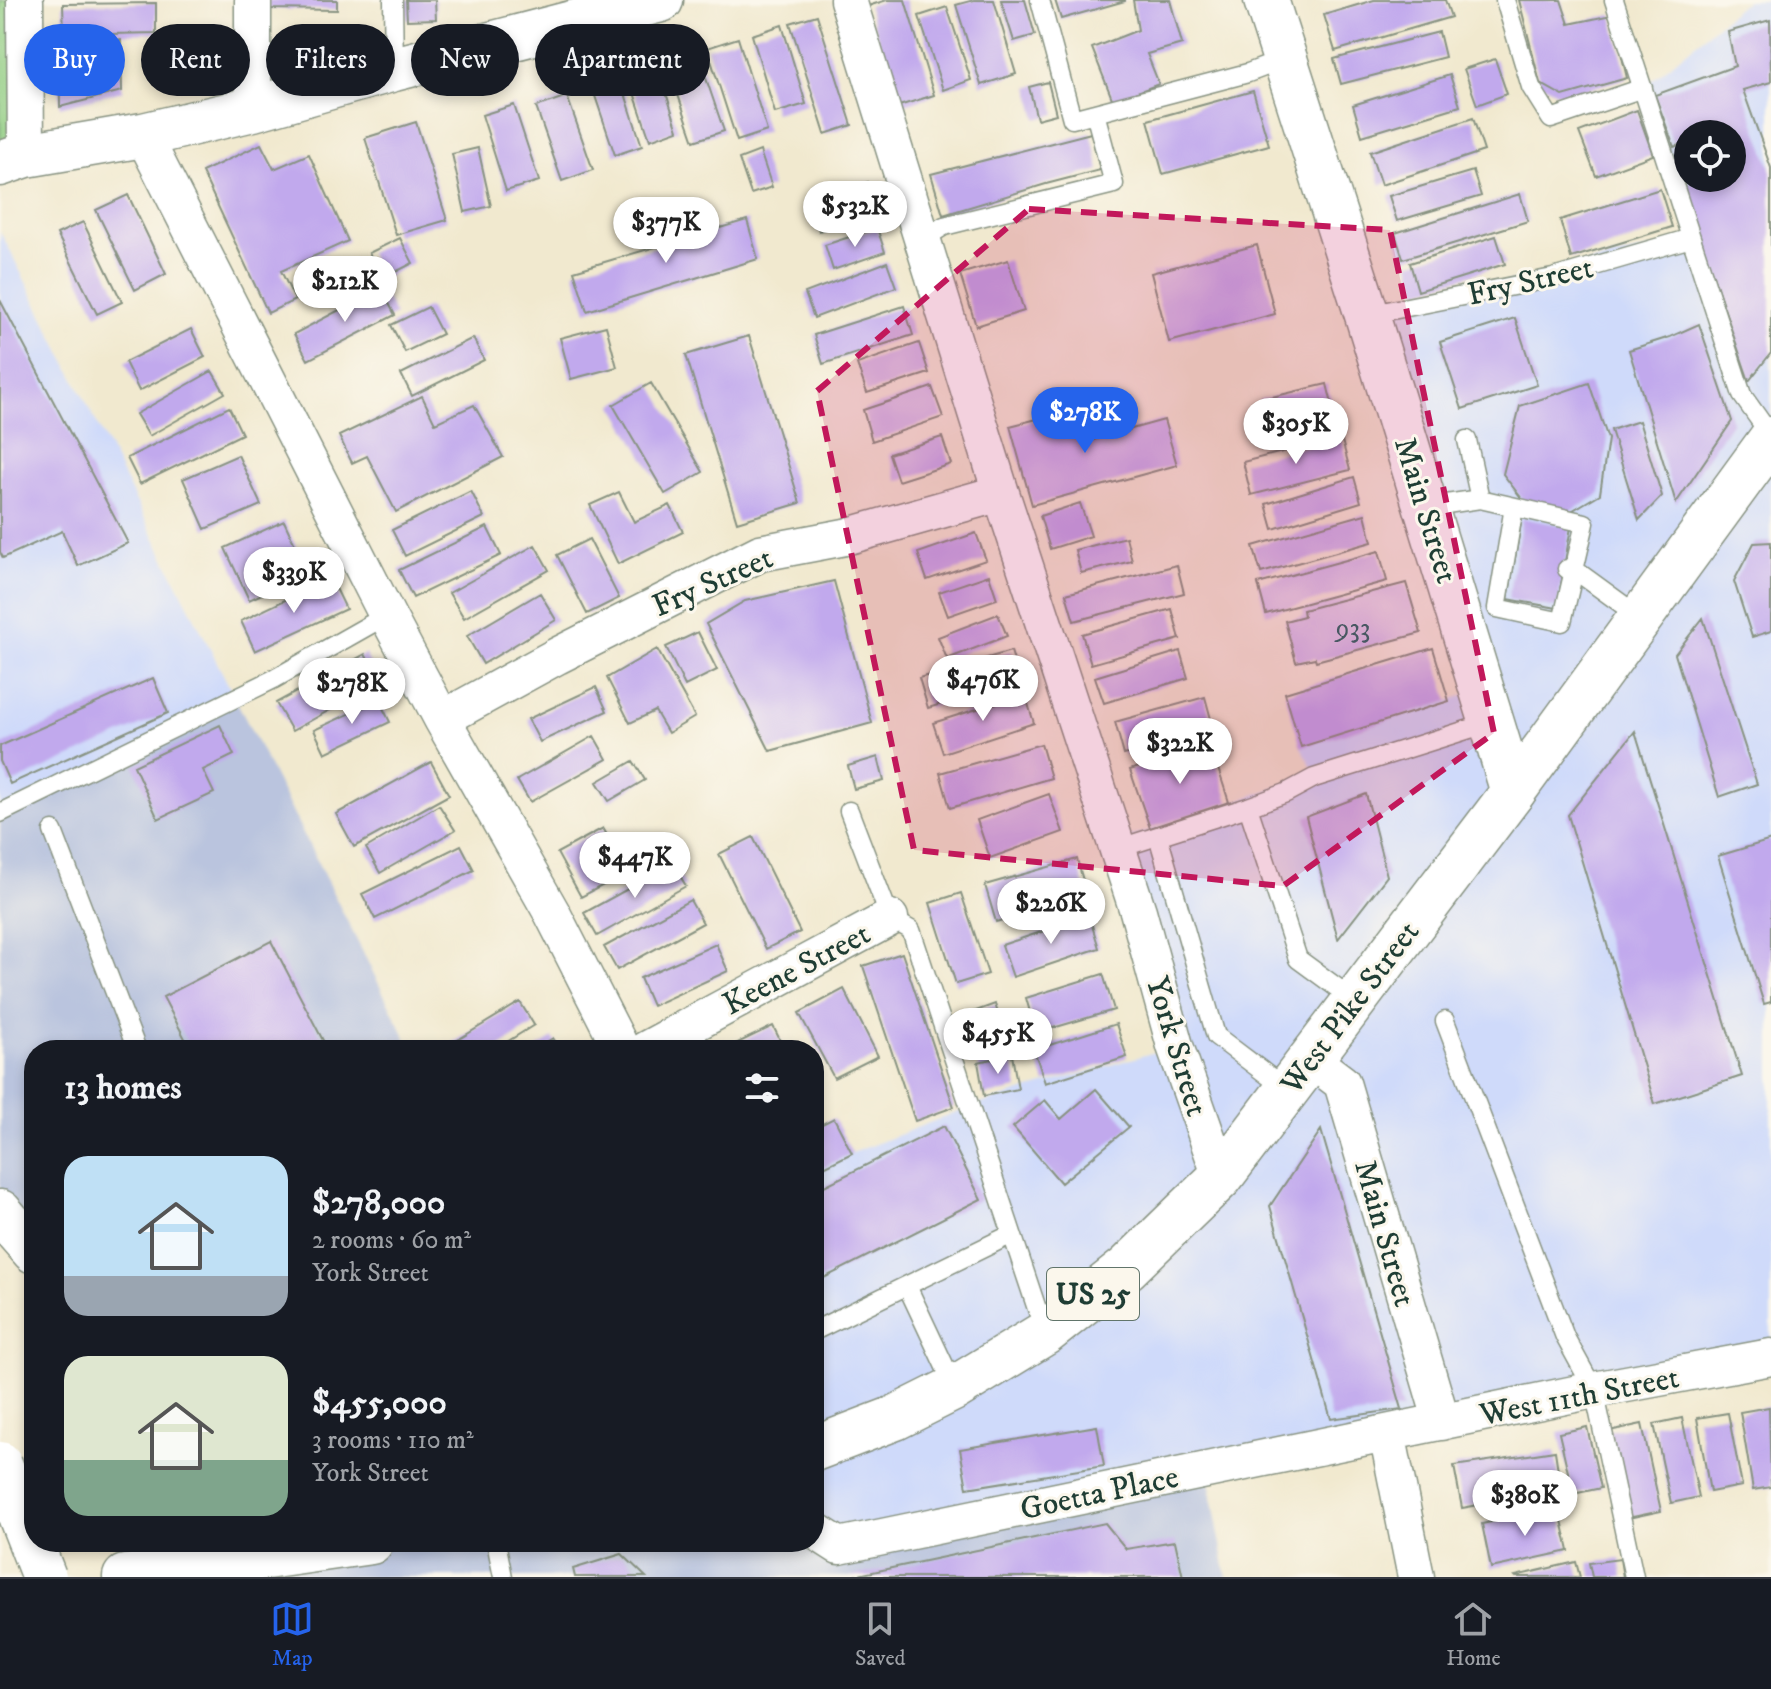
<!DOCTYPE html>
<meta charset="utf-8">
<style>
body{margin:0;font-family:"IM FELL DW Pica",serif;background:#20242c;color:#f1f3f6;height:100vh;display:flex;flex-direction:column;font-size:30px;white-space:nowrap}
*{box-sizing:border-box;margin:0}
p{font-size:26px;color:#9ea1a6}
.icon{flex:none;width:44px;height:44px;fill:none;stroke:currentColor;stroke-width:2;stroke-linecap:round;stroke-linejoin:round}
.map{position:relative;flex:1;overflow:hidden}
.drawer{position:absolute;left:24px;top:1040px;width:800px;height:512px;display:flex;flex-direction:column;background:#171b24;border-radius:32px;box-shadow:0 4px 12px #0003}
.drawer>*{flex:none}
.banner{position:absolute;left:24px;top:24px;width:800px;height:72px;display:flex;gap:16px}
.buttons{position:absolute;left:1674px;top:120px;display:grid;gap:16px}
.buttons a{display:grid;place-items:center;width:72px;height:72px;border-radius:50%;background:#171b24;box-shadow:0 4px 12px #0003;font-size:40px}
.price{position:absolute;translate:-50% -68px;padding:0 18px;border-radius:28px;background:#fff;color:#222;font-size:26px;line-height:52px;filter:drop-shadow(0 2px 4px #0008)}
.price::after{content:'';position:absolute;left:50%;top:48px;width:24px;height:18px;margin-left:-12px;background:inherit;clip-path:polygon(0 0,100% 0,50% 100%)}
.price.selected{background:#2563eb;color:#fff}
ul{padding:0;list-style:none}
li{display:flex;align-items:center;gap:24px;height:200px;padding:0 40px}
li span{display:grid;place-items:center;flex:none;width:224px;height:160px;border-radius:24px;color:#555}
li>.icon{margin-inline-start:auto}
span .icon{width:96px;height:96px;fill:#fffc;stroke-width:1}
li b{font-size:34px}
h2{display:flex;justify-content:space-between;align-items:center;height:96px;padding:0 40px;font-size:34px}
.tag{padding:0 28px;border-radius:36px;background:#171b24;box-shadow:0 4px 12px #0003;font-size:28px;line-height:72px}
.tag.selected{background:#2563eb;color:#fff}
.dock{display:flex;justify-content:space-around;align-items:center;height:112px;border-top:2px solid #363941;background:#171b24;font-size:22px;color:#9ea1a6}
.dock a{display:grid;justify-items:center;gap:4px}
.dock .selected{color:#2563eb}
.map>svg:first-child{display:block}
.built{fill:#cfdafa;fill-rule:evenodd}
.industrial{fill:#bac4de}
.green{fill:#8fcc82;stroke:#57845b;stroke-width:2}
.building{fill:#c1a9ed}
.lines{fill:none;stroke-linecap:round;stroke-linejoin:round}
.lane-casing{stroke:#889382;stroke-width:21}
.street-casing{stroke:#889382;stroke-width:39}
.secondary-casing{stroke:#889382;stroke-width:47}
.primary-casing{stroke:#889382;stroke-width:47}
.highway-casing{stroke:#889382;stroke-width:47}
.lane{stroke:#fff;stroke-width:18}
.street{stroke:#fff;stroke-width:36}
.secondary{stroke:#fff;stroke-width:44}
.primary{stroke:#fff;stroke-width:44}
.highway{stroke:#fff;stroke-width:44}
.highway-bridge-casing{stroke:#889382;stroke-width:47;stroke-linecap:butt}
.highway-bridge{stroke:#fff;stroke-width:44}
.marked{fill:#c2185b;fill-opacity:0.2;stroke:#c2185b;stroke-width:6;stroke-dasharray:16 10;stroke-linejoin:round}
.labels{text-anchor:middle;stroke-width:6;stroke-linejoin:round;paint-order:stroke}
.number-label{font-size:28px;fill:#485862}
.shield{fill:#fbf7ec;stroke:#61756b;stroke-width:2}
.shield-label{font-size:30px;font-weight:bold;fill:#1f3d34}
.street-label{font-size:32px;fill:#1f3d34;stroke:#fbf7ec}
</style>
<div class="map">
<svg width="1771" height="1577" viewBox="0 0 1771 1577">
<rect width="100%" height="100%" fill="#fbf7ec"/>
<filter id="ink" filterUnits="userSpaceOnUse"><feTurbulence type="fractalNoise" baseFrequency=".0125" numOctaves="2"/><feDisplacementMap in="SourceGraphic" scale="16" xChannelSelector="R" yChannelSelector="G"/><feConvolveMatrix kernelMatrix="1 2 1 2 8 2 1 2 1" color-interpolation-filters="sRGB"/></filter>
<filter id="wash" filterUnits="userSpaceOnUse"><feTurbulence type="fractalNoise" baseFrequency=".006" numOctaves="4" result="noise"/><feDisplacementMap in="SourceGraphic" scale="32" xChannelSelector="R" yChannelSelector="G"/><feGaussianBlur stdDeviation="1.8" result="paint"/><feColorMatrix in="noise" values="0 0 0 0 0 0 0 0 0 0 0 0 0 0 0 0 0 1.4 0 .05"/><feComposite in="paint" operator="in"/></filter>
<g filter="url(#wash)">
<rect width="100%" height="100%" fill="#f1e9cf"/>
<path class="built" d="M 1747,0 L 1771,0 L 1771,1357 L 839,1546 L 814,1530 L 814,1172 L 852,1153 L 970,1107 L 1175,1046 L 1115,842 L 1316,774 L 1301,747 L 1449,701 L 1481,688 L 1367,315 L 1691,239 L 1643,88 ZM 1688,134 L 1732,134 L 1732,178 L 1688,178 Z
M 0,231 L 235,698 L 0,813 Z"/>
<path class="industrial" d="M 235,698 L 412,1050 L 34,1050 L 34,1251 L 0,1200 L 0,813 Z
M 1207,1470 L 1227,1577 L 157,1577 L 150,1542 L 814,1542 L 839,1546 Z"/>
<path class="green" d="M 0,0 L 25,0 L 26,155 L 0,164 Z"/>
<g id="blocks">
<path class="building" d="M 268,0 L 337,0 L 337,10 L 268,9 Z
M 406,0 L 435,0 L 436,19 L 407,20 Z
M 887,0 L 905,0 L 934,95 L 899,106 L 868,6 Z
M 974,0 L 994,0 L 1016,74 L 981,85 L 956,5 Z
M 1001,0 L 1025,0 L 1035,35 L 1014,41 Z
M 1055,0 L 1125,0 L 1125,1 L 1061,19 Z
M 1133,0 L 1170,0 L 1182,44 L 1147,54 L 1159,84 L 1113,101 L 1092,48 L 1138,30 Z
M 1374,0 L 1445,0 L 1451,17 L 1335,51 L 1324,15 Z
M 1519,0 L 1561,0 L 1569,24 L 1612,15 L 1627,78 L 1563,96 L 1540,83 Z
M 156,3 L 156,33 L 64,35 L 63,4 Z
M 947,7 L 971,80 L 943,90 L 919,16 Z
M 817,15 L 852,125 L 825,134 L 790,23 Z
M 1770,20 L 1771,82 L 1743,90 L 1771,168 L 1771,353 L 1749,381 L 1682,185 L 1702,178 L 1732,178 L 1732,134 L 1688,134 L 1688,142 L 1674,147 L 1655,95 L 1735,66 L 1728,32 Z
M 782,25 L 806,104 L 775,113 L 752,35 Z
M 1439,32 L 1445,57 L 1341,84 L 1334,59 Z
M 201,35 L 229,35 L 227,68 L 165,83 L 163,52 Z
M 738,38 L 767,131 L 737,141 L 707,48 Z
M 121,40 L 122,91 L 60,107 L 59,42 Z
M 695,46 L 724,131 L 694,141 L 665,57 Z
M 655,59 L 678,130 L 650,140 L 626,69 Z
M 1495,59 L 1507,94 L 1477,105 L 1464,69 Z
M 1450,75 L 1460,106 L 1362,136 L 1353,105 Z
M 620,78 L 642,146 L 615,155 L 592,87 Z
M 1048,82 L 1056,114 L 1037,119 L 1029,87 Z
M 1253,91 L 1269,145 L 1163,174 L 1148,120 Z
M 567,96 L 593,170 L 562,181 L 536,107 Z
M 514,105 L 539,181 L 506,191 L 482,115 Z
M 1637,110 L 1653,155 L 1596,176 L 1579,132 Z
M 1473,118 L 1484,151 L 1381,185 L 1370,152 Z
M 416,122 L 447,220 L 396,235 L 365,138 Z
M 1091,133 L 1100,170 L 1046,184 L 943,215 L 931,174 Z
M 261,144 L 274,169 L 309,154 L 348,241 L 281,271 L 295,300 L 268,313 L 202,172 Z
M 478,148 L 491,206 L 465,212 L 452,154 Z
M 760,151 L 772,187 L 751,194 L 739,159 Z
M 1473,171 L 1481,196 L 1397,221 L 1389,196 Z
M 868,182 L 878,212 L 819,231 L 810,202 Z
M 1660,189 L 1672,227 L 1571,258 L 1560,220 Z
M 1520,194 L 1528,221 L 1403,259 L 1395,233 Z
M 128,195 L 166,274 L 135,290 L 96,210 Z
M 747,220 L 758,259 L 587,311 L 574,271 Z
M 83,222 L 122,302 L 97,314 L 57,234 Z
M 877,228 L 885,252 L 833,270 L 825,245 Z
M 1496,236 L 1505,264 L 1418,291 L 1410,263 Z
M 400,238 L 413,263 L 382,279 L 369,253 Z
M 1257,245 L 1275,314 L 1169,342 L 1151,273 Z
M 1008,260 L 1024,311 L 976,326 L 960,274 Z
M 887,262 L 896,287 L 814,318 L 805,293 Z
M 381,288 L 395,315 L 308,360 L 294,334 Z
M 0,300 L 128,543 L 78,566 L 62,531 L 3,558 L 0,552 Z
M 904,306 L 913,335 L 823,364 L 814,335 Z
M 428,307 L 442,334 L 405,352 L 391,325 Z
M 1515,318 L 1537,385 L 1462,409 L 1440,342 Z
M 1699,324 L 1732,421 L 1676,503 L 1629,350 L 1670,337 Z
M 606,326 L 617,367 L 571,379 L 560,338 Z
M 191,329 L 205,357 L 139,391 L 125,362 Z
M 749,336 L 800,503 L 737,522 L 686,355 Z
M 473,338 L 484,360 L 412,396 L 401,374 Z
M 919,343 L 929,373 L 867,393 L 857,364 Z
M 212,371 L 225,393 L 149,436 L 136,414 Z
M 651,383 L 703,472 L 665,494 L 613,405 Z
M 1589,383 L 1608,439 L 1600,494 L 1568,513 L 1526,504 L 1503,474 L 1520,406 Z
M 1327,384 L 1338,428 L 1270,445 L 1259,400 Z
M 932,387 L 943,417 L 872,441 L 863,410 Z
M 422,396 L 435,423 L 474,405 L 503,457 L 396,512 L 367,456 L 352,463 L 339,436 Z
M 229,407 L 242,434 L 140,484 L 127,458 Z
M 1076,409 L 1085,442 L 1164,420 L 1177,465 L 1032,505 L 1010,426 Z
M 1639,421 L 1662,496 L 1639,520 L 1611,430 Z
M 942,437 L 951,464 L 898,481 L 889,454 Z
M 1341,437 L 1350,470 L 1251,495 L 1243,462 Z
M 238,455 L 261,505 L 205,529 L 183,479 Z
M 1354,477 L 1361,502 L 1273,529 L 1266,504 Z
M 471,491 L 484,517 L 405,556 L 392,530 Z
M 619,492 L 634,522 L 670,505 L 683,532 L 618,564 L 590,505 Z
M 1080,503 L 1091,536 L 1050,549 L 1040,516 Z
M 1365,514 L 1372,542 L 1261,573 L 1253,546 Z
M 1522,518 L 1571,527 L 1557,608 L 1508,599 Z
M 284,521 L 308,573 L 249,600 L 225,548 Z
M 487,527 L 501,555 L 413,598 L 399,570 Z
M 976,533 L 986,560 L 927,580 L 918,553 Z
M 1126,537 L 1132,561 L 1081,573 L 1075,550 Z
M 589,539 L 619,598 L 587,614 L 557,555 Z
M 1771,542 L 1771,631 L 1752,637 L 1734,581 L 1754,543 Z
M 535,545 L 549,570 L 464,618 L 449,593 Z
M 1379,551 L 1387,581 L 1266,614 L 1258,584 Z
M 1177,565 L 1184,593 L 1074,621 L 1066,594 Z
M 989,575 L 997,599 L 948,616 L 939,592 Z
M 331,578 L 346,609 L 255,651 L 241,621 Z
M 834,581 L 872,723 L 770,751 L 706,624 L 745,601 Z
M 1406,583 L 1421,633 L 1316,661 L 1315,658 L 1296,662 L 1285,621 L 1304,616 L 1303,610 Z
M 540,593 L 556,620 L 483,664 L 467,636 Z
M 1172,609 L 1180,639 L 1091,664 L 1082,634 Z
M 998,614 L 1007,636 L 947,659 L 938,637 Z
M 1703,618 L 1757,784 L 1719,797 L 1675,654 Z
M 698,632 L 717,670 L 685,686 L 666,647 Z
M 1433,648 L 1449,701 L 1301,747 L 1285,693 Z
M 657,649 L 695,717 L 668,733 L 655,711 L 630,723 L 607,678 Z
M 1011,651 L 1020,681 L 928,708 L 919,678 Z
M 1180,651 L 1188,678 L 1104,703 L 1095,677 Z
M 365,654 L 380,682 L 292,731 L 276,703 Z
M 153,678 L 168,713 L 10,784 L 0,761 L 0,746 Z
M 596,687 L 607,711 L 540,742 L 528,719 Z
M 1025,694 L 1034,723 L 943,753 L 933,723 Z
M 1205,697 L 1214,730 L 1124,755 L 1115,722 Z
M 379,700 L 390,722 L 325,753 L 314,730 Z
M 220,725 L 234,755 L 203,770 L 214,793 L 158,819 L 134,766 Z
M 1635,731 L 1742,1076 L 1655,1104 L 1568,815 Z
M 594,736 L 607,759 L 530,802 L 517,780 Z
M 1041,744 L 1051,778 L 950,808 L 940,773 Z
M 1210,744 L 1229,802 L 1150,828 L 1130,770 Z
M 878,757 L 884,781 L 854,789 L 848,766 Z
M 633,761 L 645,780 L 609,801 L 597,782 Z
M 431,762 L 449,795 L 354,847 L 336,814 Z
M 1049,794 L 1063,832 L 990,858 L 977,820 Z
M 1366,794 L 1387,876 L 1338,939 L 1306,817 Z
M 439,805 L 455,830 L 380,873 L 366,848 Z
M 603,828 L 628,872 L 581,897 L 557,853 Z
M 753,837 L 800,932 L 766,949 L 719,854 Z
M 1771,840 L 1771,1002 L 1764,1004 L 1718,856 Z
M 461,845 L 474,870 L 375,919 L 362,894 Z
M 1077,859 L 1087,895 L 996,922 L 985,885 Z
M 673,864 L 686,886 L 597,936 L 584,913 Z
M 961,893 L 988,974 L 956,984 L 930,903 Z
M 690,900 L 703,923 L 617,970 L 604,947 Z
M 1089,916 L 1099,948 L 1013,977 L 1002,945 Z
M 271,941 L 328,1050 L 191,1050 L 163,997 Z
M 716,944 L 728,971 L 652,1006 L 640,978 Z
M 902,953 L 954,1107 L 915,1121 L 863,966 Z
M 1103,974 L 1114,1010 L 1036,1033 L 1026,998 Z
M 844,989 L 878,1056 L 834,1078 L 799,1013 Z
M 520,1002 L 534,1025 L 494,1050 L 455,1050 L 451,1044 Z
M 995,1004 L 1002,1026 L 969,1037 L 962,1016 Z
M 1116,1024 L 1127,1057 L 1045,1083 L 1034,1050 Z
M 773,1026 L 785,1050 L 723,1050 Z
M 553,1038 L 561,1050 L 533,1050 Z
M 1012,1055 L 1018,1089 L 984,1096 L 978,1062 Z
M 1096,1089 L 1129,1127 L 1061,1183 L 1013,1127 L 1045,1100 L 1061,1119 Z
M 834,1118 L 852,1153 L 814,1172 L 814,1128 Z
M 944,1126 L 981,1199 L 814,1283 L 814,1191 Z
M 1321,1130 L 1402,1409 L 1331,1419 L 1270,1206 Z
M 1769,1407 L 1771,1487 L 1753,1490 L 1740,1412 Z
M 1728,1413 L 1742,1486 L 1710,1492 L 1697,1418 Z
M 1682,1418 L 1699,1497 L 1671,1503 L 1654,1424 Z
M 1642,1424 L 1661,1511 L 1628,1518 L 1609,1431 Z
M 1097,1426 L 1104,1466 L 967,1488 L 960,1449 Z
M 1587,1427 L 1601,1488 L 1573,1494 L 1559,1433 Z
M 1555,1451 L 1561,1490 L 1462,1508 L 1454,1466 Z
M 1559,1507 L 1569,1551 L 1491,1568 L 1482,1524 Z
M 1105,1523 L 1126,1549 L 1175,1541 L 1183,1577 L 849,1577 Z
M 622,1554 L 646,1577 L 575,1577 L 573,1569 Z
M 1620,1559 L 1623,1577 L 1592,1577 L 1589,1563 Z
M 1576,1562 L 1580,1577 L 1516,1577 L 1515,1576 Z"/>
</g>
</g>
<g filter="url(#ink)">
<use href="#blocks" fill-opacity="0" stroke="#889382" stroke-width="2"/>
<g class="lines">
<g class="lane-casing">
<path id="lane" d="M 393,0 L 394,69
M 1040,0 L 1072,119 L 1248,73 L 1285,59
M 1505,0 L 1531,87 L 1551,119 L 1643,88
M 1614,0 L 1742,395 L 1771,436
M 921,240 L 944,226 L 1114,184 L 1095,113
M 1367,315 L 1553,278 L 1691,238
M 1467,440 L 1480,499
M 1426,507 L 1480,499 L 1585,523 L 1562,622 L 1497,608 L 1514,507
M 1567,569 L 1575,570 L 1641,618
M 1248,807 L 1298,959 L 1354,1000
M 849,811 L 890,918 L 911,930 L 1045,1333
M 0,813 L 274,679 L 387,615
M 53,831 L 137,1050
M 1158,836 L 1216,1036 L 1286,1089
M 1117,849 L 1248,807 L 1286,793 L 1314,778 L 1492,722
M 1445,1021 L 1565,1337 L 1594,1390 L 1634,1577
M 907,1286 L 955,1388
M 814,1331 L 1012,1234
M 496,1542 L 503,1577"/>
</g>
<g class="street-casing">
<path id="street" d="M 25,0 L 26,155
M 253,0 L 253,109
M 848,0 L 1001,493 L 1138,911 L 1175,1046 L 1221,1177
M 143,135 L 387,615 L 442,719 L 552,913 L 622,1050
M 442,719 L 557,656 L 760,553 L 845,537 L 1001,493
M 645,1050 L 890,918
M 1309,1058 L 1342,1083 L 1442,1422
M 1387,1433 L 1416,1577
M 814,1530 L 839,1546 L 1594,1390 L 1771,1357"/>
</g>
<g class="secondary-casing">
<path id="secondary" d="M 1266,0 L 1367,315 L 1513,792
M 0,164 L 26,155 L 143,135 L 253,109 L 394,69 L 661,0"/>
</g>
<g class="primary-casing">
<path id="primary" d="M 814,1449 L 895,1418 L 955,1388 L 1045,1333 L 1127,1268 L 1221,1177 L 1513,792 L 1771,439
M 125,1577 L 371,1542"/>
</g>
<g class="highway-casing">
<path id="highway" d="M 0,1212 L 34,1251
M 150,1542 L 156,1573"/>
</g>
<use href="#lane" class="lane"/>
<use href="#street" class="street"/>
<use href="#secondary" class="secondary"/>
<use href="#primary" class="primary"/>
<use href="#highway" class="highway"/>
<g class="highway-bridge-casing">
<path id="highway-bridge" d="M 0,1464 L 44,1577"/>
</g>
<use href="#highway-bridge" class="highway-bridge"/>
</g>
</g>
<path class="marked" d="M 1029,209 L 1390,230 L 1494,733 L 1283,886 L 914,850 L 817,391 Z"/>
<g class="labels">
<g class="number-label">
<text x="1353" y="637">933</text>
</g>
<rect class="shield" x="1047" y="1268" width="92" height="52" rx="6"/>
<g class="shield-label">
<text x="1093" y="1304">US 25</text>
</g>
<g class="street-label">
<text transform="translate(1530 280) rotate(-13)" y="11">Fry Street</text>
<text transform="translate(1427 510) rotate(73)" y="11">Main Street</text>
<text transform="translate(712 581) rotate(-24)" y="11">Fry Street</text>
<text transform="translate(796 968) rotate(-28)" y="11">Keene Street</text>
<text transform="translate(1349 1007) rotate(-53)" y="11">West Pike Street</text>
<text transform="translate(1178 1046) rotate(73)" y="11">York Street</text>
<text transform="translate(1386 1233) rotate(74)" y="11">Main Street</text>
<text transform="translate(1579 1395) rotate(-11)" y="11">West 11th Street</text>
<text transform="translate(1099 1492) rotate(-12)" y="11">Goetta Place</text>
</g>
</g>
</svg>
<div class="buttons">
<a><svg class="icon" aria-label="locate" viewBox="0 0 24 24"><circle cx="12" cy="12" r="6"/><path d="M12 2v4M12 18v4M2 12h4M18 12h4"/></svg></a>
</div>
<b class="price" style="left:855px;top:249px">$532K</b>
<b class="price" style="left:666px;top:265px">$377K</b>
<b class="price" style="left:345px;top:324px">$212K</b>
<b class="price selected" style="left:1085px;top:455px">$278K</b>
<b class="price" style="left:1296px;top:466px">$305K</b>
<b class="price" style="left:294px;top:615px">$339K</b>
<b class="price" style="left:983px;top:723px">$476K</b>
<b class="price" style="left:352px;top:726px">$278K</b>
<b class="price" style="left:1180px;top:786px">$322K</b>
<b class="price" style="left:635px;top:900px">$447K</b>
<b class="price" style="left:1051px;top:946px">$226K</b>
<b class="price" style="left:998px;top:1076px">$455K</b>
<b class="price" style="left:1525px;top:1538px">$380K</b>
<div class="banner">
<a class="tag selected">Buy</a>
<a class="tag">Rent</a>
<a class="tag">Filters</a>
<a class="tag">New</a>
<a class="tag">Apartment</a>
</div>
<section class="drawer">
<h2>13 homes<svg class="icon" aria-label="filters" viewBox="0 0 24 24"><path d="M4 7h16M4 17h16"/><circle cx="9" cy="7" r="2"/><circle cx="15" cy="17" r="2"/></svg></h2>
<ul>
<li><span style="background:linear-gradient(#bfe0f5 75%,#9aa5b1 0)"><svg class="icon" aria-label="home" viewBox="0 0 24 24"><path d="M3 11l9-7 9 7M6 9v11h12V9"/></svg></span><div><b>$278,000</b><p>2 rooms · 60 m²</p><p>York Street</p></div></li>
<li><span style="background:linear-gradient(#dfe7d0 65%,#7fa58c 0)"><svg class="icon" aria-label="home" viewBox="0 0 24 24"><path d="M3 11l9-7 9 7M6 9v11h12V9"/></svg></span><div><b>$455,000</b><p>3 rooms · 110 m²</p><p>York Street</p></div></li>
</ul>
</section>
</div>
<nav class="dock">
<a class="selected"><svg class="icon" aria-label="map" viewBox="0 0 24 24"><path d="M3 6l6-2 6 2 6-2v14l-6 2-6-2-6 2zM9 4v14M15 6v14"/></svg>Map</a>
<a><svg class="icon" aria-label="saved" viewBox="0 0 24 24"><path d="M7 4h10v16l-5-4-5 4z"/></svg>Saved</a>
<a><svg class="icon" aria-label="home" viewBox="0 0 24 24"><path d="M3 11l9-7 9 7M6 9v11h12V9"/></svg>Home</a>
</nav>
